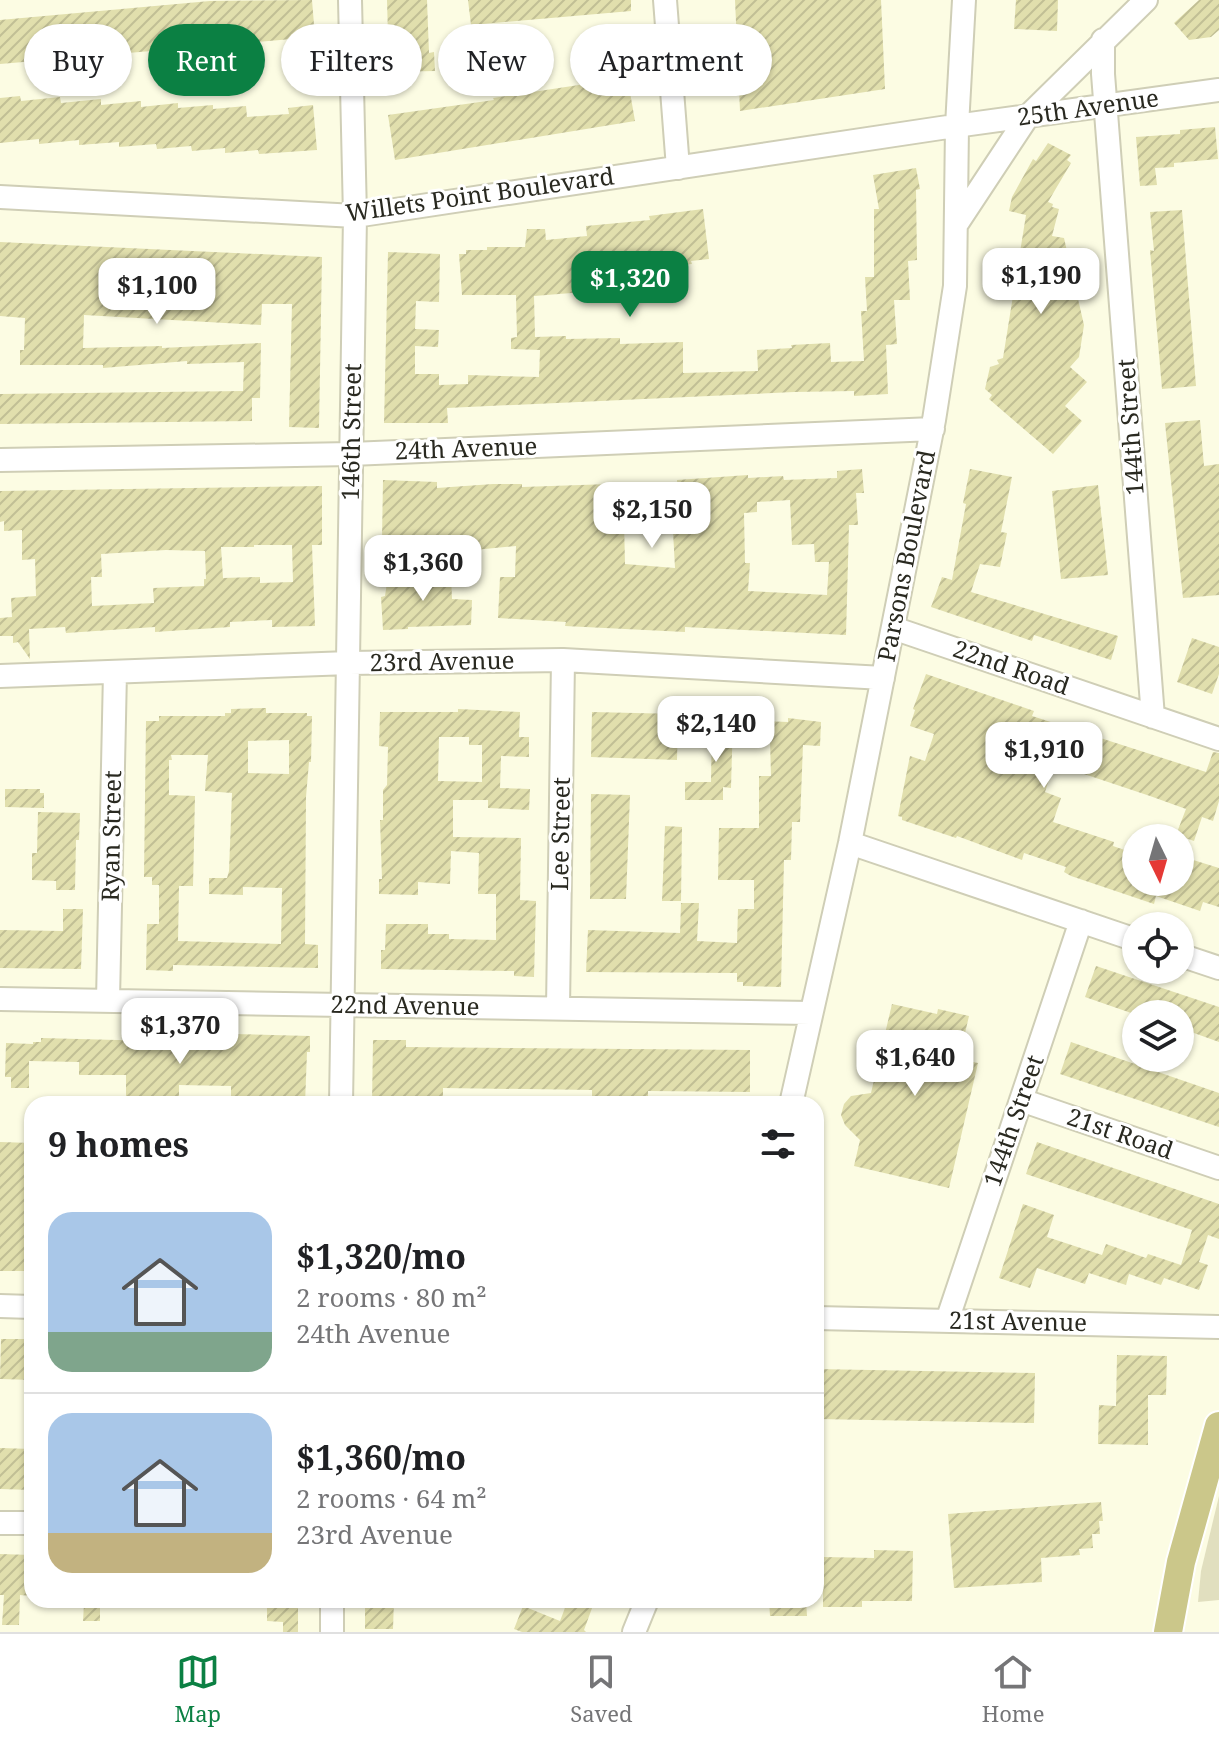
<!DOCTYPE html>
<meta charset="utf-8">
<style>
body{margin:0;font-family:"Noto Serif",serif;background:#f2f2f2;color:#202124;height:100vh;display:flex;flex-direction:column;font-size:30px;white-space:nowrap}
*{box-sizing:border-box;margin:0}
p{font-size:26px;color:#757577}
.icon{flex:none;width:44px;height:44px;fill:none;stroke:currentColor;stroke-width:2;stroke-linecap:round;stroke-linejoin:round}
.map{position:relative;flex:1;overflow:hidden}
.sheet{position:absolute;left:24px;top:1096px;width:800px;height:512px;display:flex;flex-direction:column;background:#fff;border-radius:24px;box-shadow:0 2px 6px #0004}
.sheet>*{flex:none}
.hud{position:absolute;left:24px;top:24px;width:800px;height:72px;display:flex;gap:16px}
.needle{width:52px;rotate:175deg}
.controls{position:absolute;left:1122px;top:824px;display:grid;gap:16px}
.controls a{display:grid;place-items:center;width:72px;height:72px;border-radius:50%;background:#fff;box-shadow:0 2px 6px #0004;font-size:40px}
.price{position:absolute;translate:-50% -68px;padding:0 18px;border-radius:16px;background:#fff;color:#222;font-size:26px;line-height:52px;filter:drop-shadow(0 2px 4px #0008)}
.price::after{content:'';position:absolute;left:50%;top:48px;width:24px;height:18px;margin-left:-12px;background:inherit;clip-path:polygon(0 0,100% 0,50% 100%)}
.price.current{background:#0b8043;color:#fff}
ul{padding:0;list-style:none}
li{display:flex;align-items:center;gap:24px;height:200px;padding:0 24px}
li+li{border-top:2px solid #e0e0e0}
li span{display:grid;place-items:center;flex:none;width:224px;height:160px;border-radius:24px;color:#555}
li>.icon{margin-inline-start:auto}
span .icon{width:96px;height:96px;fill:#fffc;stroke-width:1}
li b{font-size:34px}
h2{display:flex;justify-content:space-between;align-items:center;height:96px;padding:0 24px;font-size:34px}
.pill{padding:0 28px;border-radius:36px;background:#fff;box-shadow:0 2px 6px #0004;font-size:28px;line-height:72px}
.pill.current{background:#0b8043;color:#fff}
.dock{display:flex;justify-content:space-around;align-items:center;height:112px;border-top:2px solid #e0e0e0;background:#fff;font-size:22px;color:#757577}
.dock a{display:grid;justify-items:center;gap:4px}
.dock .current{color:#0b8043}
.map>svg:first-child{display:block}
.green{fill:#e1dfbf}
.building{fill:url(#building-hatch);fill-rule:evenodd}
.lines{fill:none;stroke-linecap:round;stroke-linejoin:round}
.minor-casing{stroke:#cfceb6;stroke-width:26}
.major-casing{stroke:#fff;stroke-width:32}
.minor{stroke:#fff;stroke-width:22}
.major{stroke:#cbc78a;stroke-width:28}
.labels{text-anchor:middle;stroke-width:6;stroke-linejoin:round;paint-order:stroke}
.street-label{font-size:24px;fill:#292920;stroke:#fff}
</style>
<div class="map">
<svg width="1219" height="1632" viewBox="0 0 1219 1632">
<defs>
<pattern id="building-hatch" width="6" height="6" patternUnits="userSpaceOnUse" patternTransform="scale(2)"><rect width="6" height="6" fill="#e1dfad"/><path d="M-1 1l2-2M0 6l6-6M5 7l2-2" fill="none" stroke="#c1bf95"/></pattern>
</defs>
<rect width="100%" height="100%" fill="#fcfce3"/>
<path class="green" d="M 1219,1496 L 1219,1600 L 1198,1602 L 1201,1571 Z"/>
<path class="building" d="M 312,0 L 315,37 L 0,64 L 0,20 L 210,1 Z
M 387,0 L 427,0 L 429,53 L 434,52 L 435,71 L 389,72 Z
M 468,0 L 631,0 L 631,11 L 471,25 Z
M 735,0 L 881,0 L 885,89 L 740,111 Z
M 1016,0 L 1058,0 L 1057,31 L 1014,29 Z
M 1199,0 L 1219,0 L 1219,30 L 1211,37 L 1189,40 L 1174,23 Z
M 627,75 L 635,121 L 395,160 L 388,115 L 494,100 L 493,98 L 592,83 Z
M 20,96 L 21,101 L 60,97 L 61,103 L 101,99 L 101,105 L 141,101 L 141,107 L 178,103 L 178,108 L 213,105 L 213,109 L 246,106 L 247,117 L 289,114 L 288,108 L 313,105 L 317,150 L 259,154 L 258,150 L 225,153 L 225,148 L 192,151 L 191,146 L 157,149 L 156,144 L 119,147 L 119,142 L 79,145 L 79,140 L 39,144 L 39,139 L 0,143 L 0,98 Z
M 1215,127 L 1218,159 L 1174,163 L 1174,167 L 1155,168 L 1157,185 L 1140,186 L 1136,137 L 1180,134 L 1180,130 Z
M 1048,143 L 1071,155 L 1067,160 L 1071,163 L 1048,202 L 1053,204 L 1052,207 L 1059,209 L 1052,236 L 1064,238 L 1084,325 L 1079,357 L 1070,367 L 1087,382 L 1065,406 L 1082,421 L 1053,454 L 989,399 L 992,395 L 985,389 L 990,367 L 999,364 L 997,360 L 1003,358 L 1026,215 L 1009,211 L 1012,197 L 1033,159 L 1036,161 Z
M 916,168 L 920,189 L 916,190 L 917,260 L 908,261 L 910,300 L 894,300 L 897,344 L 886,345 L 888,394 L 854,396 L 854,391 L 794,392 L 447,408 L 448,423 L 384,423 L 388,252 L 440,254 L 439,302 L 416,301 L 415,329 L 439,330 L 438,347 L 415,346 L 415,374 L 439,374 L 439,385 L 468,384 L 468,375 L 539,377 L 540,350 L 511,349 L 511,338 L 517,337 L 516,295 L 462,295 L 459,254 L 466,254 L 466,250 L 487,250 L 487,247 L 525,247 L 527,229 L 545,229 L 546,240 L 587,236 L 586,226 L 650,220 L 649,216 L 703,209 L 709,259 L 691,261 L 692,264 L 672,266 L 672,263 L 644,267 L 644,270 L 626,273 L 626,276 L 583,280 L 584,292 L 534,296 L 535,337 L 566,336 L 566,339 L 620,338 L 620,344 L 683,342 L 683,373 L 758,371 L 757,350 L 792,348 L 791,345 L 830,343 L 831,362 L 864,361 L 861,311 L 867,311 L 865,277 L 874,277 L 874,209 L 879,209 L 873,175 Z
M 1182,210 L 1196,386 L 1162,389 L 1150,250 L 1154,251 L 1150,212 Z
M 0,242 L 322,257 L 319,428 L 289,427 L 292,304 L 262,304 L 261,325 L 84,315 L 83,348 L 162,346 L 162,348 L 261,343 L 260,398 L 252,398 L 252,421 L 0,424 L 0,394 L 243,391 L 244,362 L 187,364 L 187,361 L 103,368 L 103,365 L 20,365 L 20,350 L 24,350 L 25,318 L 0,316 Z
M 1200,420 L 1204,466 L 1219,464 L 1219,595 L 1183,598 L 1165,423 Z
M 862,469 L 864,493 L 856,493 L 858,525 L 849,525 L 846,635 L 685,627 L 685,632 L 565,626 L 566,622 L 498,618 L 500,577 L 515,577 L 516,546 L 454,552 L 454,548 L 406,547 L 406,539 L 382,539 L 383,480 L 437,482 L 437,488 L 493,484 L 522,484 L 522,487 L 639,483 L 640,520 L 624,521 L 625,564 L 675,568 L 673,531 L 680,531 L 677,480 L 748,475 L 748,478 L 783,476 L 784,480 L 837,478 L 837,471 ZM 790,500 L 792,545 L 814,544 L 815,562 L 829,562 L 827,595 L 748,591 L 750,563 L 745,563 L 744,513 L 757,512 L 757,502 Z
M 970,469 L 1012,477 L 1001,532 L 1007,533 L 1000,567 L 980,564 L 971,592 L 1118,636 L 1111,660 L 1034,635 L 1032,641 L 931,607 L 942,577 L 952,580 L 966,504 L 963,503 Z
M 1098,485 L 1108,575 L 1061,579 L 1052,491 Z
M 322,486 L 322,545 L 312,545 L 315,626 L 272,627 L 272,620 L 230,622 L 230,627 L 155,632 L 155,627 L 66,633 L 65,627 L 29,629 L 30,659 L 18,642 L 13,643 L 13,636 L 0,636 L 0,618 L 12,617 L 11,598 L 36,596 L 35,559 L 22,560 L 22,530 L 4,531 L 4,521 L 0,522 L 0,491 ZM 254,545 L 292,545 L 293,582 L 260,583 L 260,577 L 223,578 L 221,547 L 254,547 ZM 166,550 L 205,551 L 206,579 L 204,579 L 204,586 L 153,588 L 154,603 L 92,606 L 91,577 L 102,577 L 101,554 Z
M 418,574 L 418,577 L 451,576 L 452,599 L 472,600 L 471,625 L 408,627 L 408,629 L 383,630 L 381,597 L 385,596 L 388,576 Z
M 1192,638 L 1219,647 L 1219,674 L 1212,694 L 1177,682 Z
M 926,674 L 1034,711 L 1032,716 L 1206,772 L 1213,752 L 1219,753 L 1219,801 L 1213,821 L 1202,817 L 1194,841 L 1176,835 L 1186,809 L 1150,796 L 1054,764 L 1045,792 L 1061,798 L 1053,822 L 1114,842 L 1113,846 L 1136,854 L 1136,882 L 1183,882 L 1190,859 L 1219,868 L 1219,907 L 1203,902 L 1200,911 L 1156,896 L 1154,904 L 1071,876 L 1064,872 L 1066,867 L 1024,853 L 1022,860 L 957,836 L 956,838 L 902,820 L 902,817 L 898,816 L 910,756 L 925,761 L 934,734 L 910,726 L 915,710 L 913,709 Z
M 266,708 L 266,713 L 307,713 L 307,716 L 312,716 L 311,762 L 309,762 L 306,797 L 305,944 L 318,945 L 318,968 L 173,965 L 173,971 L 146,970 L 147,924 L 159,924 L 159,885 L 152,885 L 152,877 L 144,877 L 146,721 L 159,721 L 159,716 L 225,716 L 225,713 L 231,713 L 231,709 ZM 289,740 L 289,774 L 248,773 L 248,741 ZM 171,755 L 208,755 L 205,791 L 232,793 L 229,871 L 227,878 L 209,878 L 209,894 L 243,895 L 243,887 L 282,888 L 281,944 L 178,941 L 179,886 L 193,886 L 195,796 L 169,795 L 169,760 L 172,760 Z
M 458,709 L 520,712 L 519,737 L 529,737 L 529,757 L 501,756 L 500,788 L 530,789 L 529,810 L 488,808 L 488,800 L 453,800 L 453,837 L 521,838 L 520,900 L 536,901 L 534,977 L 514,976 L 514,971 L 381,969 L 381,950 L 385,950 L 386,924 L 428,924 L 428,934 L 449,934 L 449,939 L 496,940 L 496,894 L 478,894 L 479,853 L 451,851 L 450,884 L 418,882 L 418,895 L 379,894 L 379,879 L 382,879 L 380,820 L 383,820 L 383,790 L 387,785 L 388,747 L 379,746 L 380,712 L 458,712 ZM 439,737 L 469,737 L 469,745 L 482,745 L 482,782 L 438,781 Z
M 592,712 L 678,714 L 677,760 L 591,757 Z
M 712,718 L 733,718 L 731,788 L 723,787 L 723,800 L 685,800 L 685,782 L 711,782 Z
M 788,718 L 821,722 L 820,746 L 803,745 L 800,822 L 792,822 L 791,860 L 784,860 L 781,987 L 743,986 L 743,982 L 737,982 L 737,973 L 586,972 L 588,930 L 680,933 L 681,903 L 699,903 L 697,941 L 737,943 L 738,909 L 754,909 L 754,880 L 718,880 L 719,828 L 759,828 L 759,776 L 771,776 L 770,740 L 762,740 L 763,721 L 788,722 Z
M 5,789 L 40,789 L 40,793 L 44,793 L 44,808 L 5,807 Z
M 591,794 L 630,795 L 626,899 L 590,899 Z
M 38,812 L 80,813 L 79,840 L 76,840 L 75,890 L 56,890 L 56,881 L 32,880 L 32,853 L 37,853 Z
M 665,826 L 682,827 L 681,901 L 662,901 Z
M 63,909 L 83,909 L 81,969 L 0,968 L 0,930 L 63,931 Z
M 1096,966 L 1219,1007 L 1219,1042 L 1180,1028 L 1180,1014 L 1134,1014 L 1085,997 Z
M 892,1004 L 937,1014 L 938,1009 L 969,1016 L 959,1059 L 978,1063 L 949,1188 L 854,1166 L 860,1140 L 845,1125 L 841,1115 L 844,1104 L 851,1096 L 871,1093 Z
M 232,1034 L 310,1036 L 310,1052 L 307,1052 L 305,1104 L 231,1104 L 231,1086 L 179,1085 L 179,1104 L 126,1104 L 126,1075 L 79,1075 L 79,1062 L 29,1061 L 29,1088 L 11,1088 L 11,1077 L 5,1077 L 6,1043 L 33,1044 L 33,1042 L 41,1042 L 41,1038 L 232,1043 Z
M 373,1040 L 406,1040 L 406,1047 L 750,1050 L 750,1092 L 648,1091 L 648,1104 L 592,1104 L 592,1090 L 443,1088 L 443,1096 L 407,1096 L 407,1104 L 372,1104 Z
M 1071,1042 L 1219,1093 L 1219,1127 L 1060,1074 Z
M 0,1142 L 32,1143 L 32,1170 L 25,1170 L 25,1232 L 32,1232 L 32,1271 L 0,1271 Z
M 1037,1142 L 1219,1204 L 1219,1239 L 1208,1235 L 1199,1262 L 1208,1265 L 1199,1290 L 1164,1278 L 1161,1285 L 1129,1274 L 1126,1285 L 1089,1273 L 1085,1284 L 1037,1268 L 1030,1288 L 999,1278 L 1023,1204 L 1054,1215 L 1047,1237 L 1102,1255 L 1106,1244 L 1146,1258 L 1148,1254 L 1181,1265 L 1192,1230 L 1026,1174 Z
M 1,1339 L 32,1339 L 32,1380 L 0,1379 Z
M 1117,1355 L 1167,1356 L 1166,1395 L 1148,1395 L 1148,1445 L 1098,1444 L 1099,1405 L 1116,1406 Z
M 816,1369 L 1035,1373 L 1034,1423 L 816,1419 Z
M 0,1448 L 32,1449 L 32,1490 L 0,1489 Z
M 1101,1502 L 1103,1521 L 1099,1521 L 1100,1534 L 1092,1534 L 1093,1548 L 1079,1549 L 1080,1555 L 1041,1558 L 1042,1582 L 954,1588 L 948,1514 Z
M 874,1550 L 913,1551 L 912,1601 L 862,1601 L 862,1607 L 823,1607 L 823,1557 L 874,1558 Z
M 0,1554 L 32,1555 L 32,1596 L 20,1595 L 19,1625 L 2,1625 L 4,1595 L 0,1595 Z
M 267,1600 L 298,1600 L 298,1632 L 283,1632 L 283,1622 L 267,1621 Z
M 365,1600 L 394,1600 L 393,1629 L 365,1629 Z
M 568,1600 L 595,1600 L 584,1630 L 586,1632 L 522,1632 L 514,1629 L 523,1606 L 560,1621 Z
M 769,1600 L 806,1600 L 807,1616 L 770,1616 Z
M 84,1604 L 100,1605 L 100,1621 L 83,1621 Z"/>
<g class="lines">
<g class="minor-casing">
<path id="minor" d="M 665,0 L 678,168
M 1103,40 L 1103,74 L 1153,717
M 0,197 L 355,216 L 941,128 L 1219,90
M 956,225 L 1028,116 L 1146,0
M 0,460 L 351,454 L 933,429
M 893,628 L 1219,739
M 0,676 L 349,663 L 563,660 L 883,678
M 850,843 L 1136,940
M 1180,955 L 1219,968
M 0,999 L 810,1013
M 108,1000 L 115,672
M 558,1008 L 563,660
M 1021,1100 L 1219,1168
M 341,1104 L 355,216 L 350,0
M 791,1104 L 850,843 L 934,420 L 955,286 L 957,126 L 964,0
M 0,1306 L 32,1307
M 816,1318 L 1219,1327
M 947,1321 L 1081,921
M 0,1523 L 32,1523
M 332,1632 L 332,1600
M 634,1632 L 647,1600"/>
</g>
<g class="major-casing">
<path id="major" d="M 1168,1632 L 1181,1562 L 1219,1426"/>
</g>
<use href="#minor" class="minor"/>
<use href="#major" class="major"/>
</g>
<g class="labels">
<g class="street-label">
<text transform="translate(1088 108) rotate(-8)" y="8">25th Avenue</text>
<text transform="translate(480 195) rotate(-8)" y="8">Willets Point Boulevard</text>
<text transform="translate(1131 427) rotate(-94)" y="8">144th Street</text>
<text transform="translate(352 432) rotate(-89)" y="8">146th Street</text>
<text transform="translate(466 449) rotate(-2)" y="8">24th Avenue</text>
<text transform="translate(907 556) rotate(-79)" y="8">Parsons Boulevard</text>
<text transform="translate(442 662) rotate(-1)" y="8">23rd Avenue</text>
<text transform="translate(1011 668) rotate(19)" y="8">22nd Road</text>
<text transform="translate(561 834) rotate(-89)" y="8">Lee Street</text>
<text transform="translate(112 836) rotate(-89)" y="8">Ryan Street</text>
<text transform="translate(405 1006) rotate(1)" y="8">22nd Avenue</text>
<text transform="translate(1014 1121) rotate(-71)" y="8">144th Street</text>
<text transform="translate(1120 1134) rotate(19)" y="8">21st Road</text>
<text transform="translate(1018 1322) rotate(1)" y="8">21st Avenue</text>
</g>
</g>
</svg>
<div class="controls">
<a><svg class="needle" viewBox="-14 -14 28 28"><path d="M0-13l5 13h-10z" fill="#e53935"/><path d="M0 13l5-13h-10z" fill="#757577"/></svg></a>
<a><svg class="icon" aria-label="locate" viewBox="0 0 24 24"><circle cx="12" cy="12" r="6"/><path d="M12 2v4M12 18v4M2 12h4M18 12h4"/></svg></a>
<a><svg class="icon" aria-label="layers" viewBox="0 0 24 24"><path d="M12 4l9 5-9 5-9-5zM3 14l9 5 9-5"/></svg></a>
</div>
<b class="price" style="left:1041px;top:316px">$1,190</b>
<b class="price current" style="left:630px;top:319px">$1,320</b>
<b class="price" style="left:157px;top:326px">$1,100</b>
<b class="price" style="left:652px;top:550px">$2,150</b>
<b class="price" style="left:423px;top:603px">$1,360</b>
<b class="price" style="left:716px;top:764px">$2,140</b>
<b class="price" style="left:1044px;top:790px">$1,910</b>
<b class="price" style="left:180px;top:1066px">$1,370</b>
<b class="price" style="left:915px;top:1098px">$1,640</b>
<div class="hud">
<a class="pill">Buy</a>
<a class="pill current">Rent</a>
<a class="pill">Filters</a>
<a class="pill">New</a>
<a class="pill">Apartment</a>
</div>
<section class="sheet">
<h2>9 homes<svg class="icon" aria-label="filters" viewBox="0 0 24 24"><path d="M4 7h16M4 17h16"/><circle cx="9" cy="7" r="2"/><circle cx="15" cy="17" r="2"/></svg></h2>
<ul>
<li><span style="background:linear-gradient(#a9c7e8 75%,#7fa58c 0)"><svg class="icon" aria-label="home" viewBox="0 0 24 24"><path d="M3 11l9-7 9 7M6 9v11h12V9"/></svg></span><div><b>$1,320/mo</b><p>2 rooms · 80 m²</p><p>24th Avenue</p></div></li>
<li><span style="background:linear-gradient(#a9c7e8 75%,#c2b280 0)"><svg class="icon" aria-label="home" viewBox="0 0 24 24"><path d="M3 11l9-7 9 7M6 9v11h12V9"/></svg></span><div><b>$1,360/mo</b><p>2 rooms · 64 m²</p><p>23rd Avenue</p></div></li>
</ul>
</section>
</div>
<nav class="dock">
<a class="current"><svg class="icon" aria-label="map" viewBox="0 0 24 24"><path d="M3 6l6-2 6 2 6-2v14l-6 2-6-2-6 2zM9 4v14M15 6v14"/></svg>Map</a>
<a><svg class="icon" aria-label="saved" viewBox="0 0 24 24"><path d="M7 4h10v16l-5-4-5 4z"/></svg>Saved</a>
<a><svg class="icon" aria-label="home" viewBox="0 0 24 24"><path d="M3 11l9-7 9 7M6 9v11h12V9"/></svg>Home</a>
</nav>
